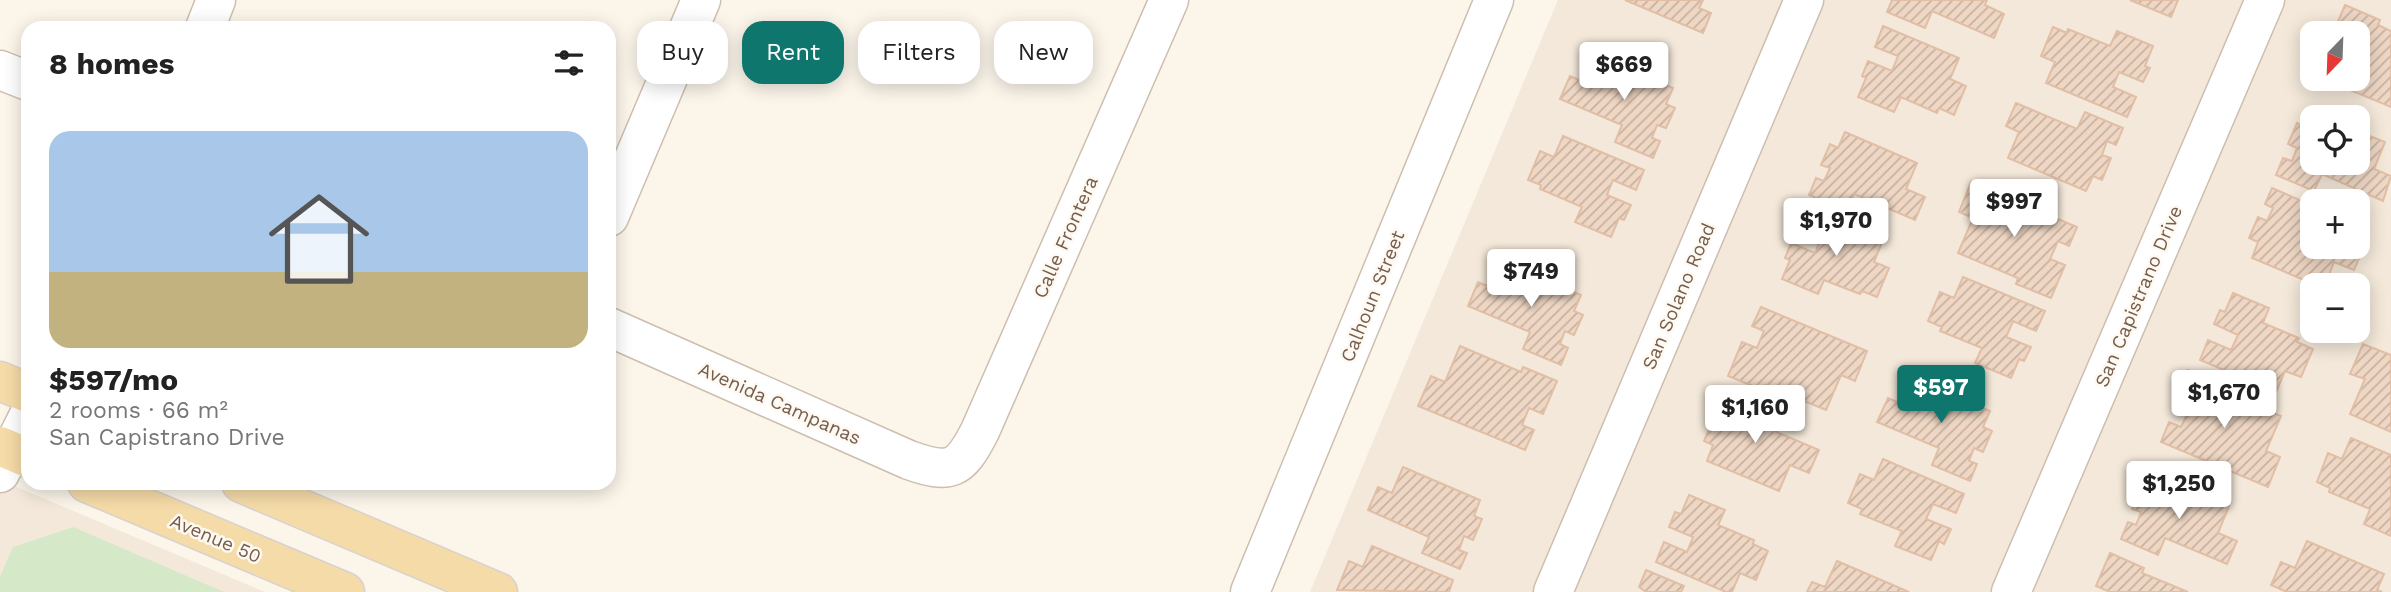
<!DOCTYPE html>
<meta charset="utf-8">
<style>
body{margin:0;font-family:"Work Sans",sans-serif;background:#f6f6f6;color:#222;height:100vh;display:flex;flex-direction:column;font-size:26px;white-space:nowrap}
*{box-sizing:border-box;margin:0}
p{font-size:23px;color:#767676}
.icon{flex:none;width:38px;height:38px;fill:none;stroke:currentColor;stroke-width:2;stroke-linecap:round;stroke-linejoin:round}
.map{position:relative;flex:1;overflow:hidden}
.side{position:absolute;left:21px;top:21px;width:595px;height:469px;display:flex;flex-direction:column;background:#fff;border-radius:21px;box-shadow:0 4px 18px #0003}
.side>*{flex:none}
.banner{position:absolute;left:637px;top:21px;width:665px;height:63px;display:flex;gap:14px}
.needle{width:46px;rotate:203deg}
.buttons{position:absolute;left:2300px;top:21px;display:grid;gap:14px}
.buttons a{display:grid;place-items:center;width:70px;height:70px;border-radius:14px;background:#fff;box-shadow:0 4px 18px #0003;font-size:35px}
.price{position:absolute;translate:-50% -60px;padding:0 16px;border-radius:7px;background:#fff;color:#222;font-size:23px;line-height:46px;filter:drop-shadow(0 2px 4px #0008)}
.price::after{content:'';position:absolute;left:50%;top:42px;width:21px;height:16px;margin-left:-10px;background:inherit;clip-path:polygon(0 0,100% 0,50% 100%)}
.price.on{background:#0f766e;color:#fff}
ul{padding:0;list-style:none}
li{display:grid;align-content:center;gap:14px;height:371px;padding:0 28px}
li span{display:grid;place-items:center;height:217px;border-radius:21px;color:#555}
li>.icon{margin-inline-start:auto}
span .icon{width:126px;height:126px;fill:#fffc;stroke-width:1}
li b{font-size:30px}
h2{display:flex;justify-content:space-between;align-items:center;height:84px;padding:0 28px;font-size:30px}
.tag{padding:0 24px;border-radius:21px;background:#fff;box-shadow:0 4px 18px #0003;font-size:24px;line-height:63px}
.tag.on{background:#0f766e;color:#fff}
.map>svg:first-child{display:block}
.residential{fill:#f3e8d9;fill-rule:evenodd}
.green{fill:#d5e9c9}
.building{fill:url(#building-hatch);stroke:#e1bea5;stroke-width:2}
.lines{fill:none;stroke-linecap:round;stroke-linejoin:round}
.minor-casing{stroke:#cdbeb0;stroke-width:41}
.major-casing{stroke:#d8d2ce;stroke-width:41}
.minor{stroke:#fff;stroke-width:38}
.major{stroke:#f5dba8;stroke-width:38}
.labels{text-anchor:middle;stroke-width:5;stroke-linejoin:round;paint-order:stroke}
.street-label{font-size:19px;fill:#755e4f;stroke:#fef9f1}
</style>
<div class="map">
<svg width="2391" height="592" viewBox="0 0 2391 592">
<defs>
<pattern id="building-hatch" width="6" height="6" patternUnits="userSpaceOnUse" patternTransform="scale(1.75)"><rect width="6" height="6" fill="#efd7c4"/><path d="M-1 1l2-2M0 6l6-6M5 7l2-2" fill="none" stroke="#c6b2a2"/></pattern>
</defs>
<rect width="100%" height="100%" fill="#fbf5ea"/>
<path class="residential" d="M 1558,0 L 2391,0 L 2391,592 L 1310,592 ZM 2312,33 L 2357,33 L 2357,79 L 2312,79 ZM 2312,117 L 2357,117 L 2357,163 L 2312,163 ZM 2312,201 L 2357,201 L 2357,247 L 2312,247 ZM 2312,285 L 2357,285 L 2357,331 L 2312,331 Z
M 0,480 L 265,592 L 0,592 Z"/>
<path class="green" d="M 73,527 L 224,592 L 0,592 L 0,577 L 13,547 Z"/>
<path class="building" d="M 1625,0 L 1703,0 L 1699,8 L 1711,13 L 1703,33 Z
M 1892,0 L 1987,0 L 1985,5 L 2004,14 L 1994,38 L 1932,11 L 1925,28 L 1887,12 Z
M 2130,0 L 2178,0 L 2171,17 Z
M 2345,5 L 2380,20 L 2378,25 L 2391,31 L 2391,107 L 2324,79 L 2357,79 L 2357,33 L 2333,33 Z
M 1883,26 L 1959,58 L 1950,79 L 1966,86 L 1954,115 L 1939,108 L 1937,113 L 1901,97 L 1894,112 L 1858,97 L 1866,78 L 1862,76 L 1868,61 L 1892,71 L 1898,56 L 1875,47 Z
M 2053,27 L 2067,33 L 2068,29 L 2110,46 L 2117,31 L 2153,46 L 2145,66 L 2150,68 L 2143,82 L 2119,72 L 2113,87 L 2136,97 L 2127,117 L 2046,83 L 2055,62 L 2041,56 Z
M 1595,55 L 1673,88 L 1666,104 L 1675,108 L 1666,128 L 1657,125 L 1652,138 L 1660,141 L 1653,158 L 1615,142 L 1622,125 L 1560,99 L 1570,76 L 1584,82 Z
M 2016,103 L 2077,129 L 2085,112 L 2123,128 L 2116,145 L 2107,141 L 2102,155 L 2111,158 L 2102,180 L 2093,176 L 2086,191 L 2008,158 L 2019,132 L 2006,126 Z
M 2313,112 L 2325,117 L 2312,117 L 2312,163 L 2357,163 L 2357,131 L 2385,142 L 2374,169 L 2391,176 L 2383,201 L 2322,174 L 2314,191 L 2276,175 L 2283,158 L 2292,161 L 2297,148 L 2288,144 L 2297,123 L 2306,127 Z
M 1845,132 L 1917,163 L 1906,189 L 1925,197 L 1915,220 L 1854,194 L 1847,211 L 1809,195 L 1816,178 L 1824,181 L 1830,168 L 1821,165 L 1830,144 L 1838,148 Z
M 1563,136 L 1644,170 L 1636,190 L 1613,180 L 1607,195 L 1631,205 L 1624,220 L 1619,218 L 1611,237 L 1575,222 L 1582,207 L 1540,189 L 1541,185 L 1528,180 L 1540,151 L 1554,157 Z
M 1971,182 L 2077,227 L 2069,246 L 2058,241 L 2050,259 L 2065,265 L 2051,298 L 2016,284 L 2018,278 L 1958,253 L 1973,218 L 1959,212 Z
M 2272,188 L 2309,204 L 2302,220 L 2312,224 L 2312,247 L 2357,247 L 2357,244 L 2364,247 L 2354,270 L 2334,262 L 2325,285 L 2316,285 L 2252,258 L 2258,242 L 2249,238 L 2258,217 L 2267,221 L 2273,208 L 2265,204 Z
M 1807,209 L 1883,240 L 1874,262 L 1889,268 L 1877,297 L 1862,291 L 1860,294 L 1824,280 L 1818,294 L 1782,279 L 1790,260 L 1785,258 L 1791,243 L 1815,253 L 1821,238 L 1798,228 Z
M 1504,262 L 1581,295 L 1574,311 L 1583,315 L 1574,335 L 1565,331 L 1560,344 L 1568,348 L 1561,365 L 1523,349 L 1530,332 L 1468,306 L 1478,282 L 1492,288 Z
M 1963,277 L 2045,311 L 2036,331 L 2013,321 L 2006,337 L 2031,347 L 2024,361 L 2019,359 L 2011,378 L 1975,363 L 1982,348 L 1940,331 L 1942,327 L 1928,321 L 1940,292 L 1954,298 Z
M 2233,293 L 2269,308 L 2263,323 L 2299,338 L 2297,342 L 2313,349 L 2301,377 L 2285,371 L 2276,392 L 2200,360 L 2208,340 L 2231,350 L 2238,335 L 2214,324 L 2220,310 L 2225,312 Z
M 1761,307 L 1867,351 L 1855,381 L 1841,375 L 1826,410 L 1765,385 L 1763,390 L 1728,376 L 1742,342 L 1757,348 L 1764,331 L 1752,326 Z
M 2363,344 L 2391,355 L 2391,432 L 2350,414 L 2365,379 L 2350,374 Z
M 1460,346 L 1521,372 L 1523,367 L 1557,381 L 1543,414 L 1529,408 L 1522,425 L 1534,430 L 1525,450 L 1418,406 L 1431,376 L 1445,382 Z
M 2188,370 L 2223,385 L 2220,391 L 2281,416 L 2266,451 L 2280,457 L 2268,487 L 2161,442 L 2169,422 L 2181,427 L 2189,410 L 2173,404 Z
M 1913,378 L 1990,411 L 1983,427 L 1992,431 L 1983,452 L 1974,448 L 1969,461 L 1977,464 L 1970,481 L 1932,465 L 1939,448 L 1877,422 L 1888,398 L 1902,404 Z
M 1727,391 L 1765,407 L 1758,424 L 1819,450 L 1809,473 L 1790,465 L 1779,491 L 1707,461 L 1713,445 L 1704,441 L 1713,420 L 1722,424 L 1728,411 L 1719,408 Z
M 2351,438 L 2391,455 L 2391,536 L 2364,524 L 2370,509 L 2329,492 L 2330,488 L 2317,482 L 2328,453 L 2342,459 Z
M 1883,459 L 1964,494 L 1956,513 L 1933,504 L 1926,519 L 1951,529 L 1944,544 L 1939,541 L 1931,560 L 1895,546 L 1902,531 L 1860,514 L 1862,509 L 1848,503 L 1860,474 L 1874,480 Z
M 1403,467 L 1480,500 L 1474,516 L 1482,519 L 1473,540 L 1464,536 L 1459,550 L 1467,553 L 1460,569 L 1422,553 L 1429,537 L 1368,510 L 1378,487 L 1392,493 Z
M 2157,475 L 2229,506 L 2218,533 L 2237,541 L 2227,564 L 2165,538 L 2158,555 L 2121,539 L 2128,522 L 2136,525 L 2141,512 L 2132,509 L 2141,487 L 2150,491 Z
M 1689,495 L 1725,510 L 1718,525 L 1754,540 L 1753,544 L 1768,551 L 1756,580 L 1740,573 L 1732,592 L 1726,592 L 1656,562 L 1664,542 L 1687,552 L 1693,537 L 1669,527 L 1675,512 L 1681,514 Z
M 2307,541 L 2384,574 L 2377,590 L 2382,592 L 2287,592 L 2271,585 L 2281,562 L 2295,568 Z
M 1372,546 L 1453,580 L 1449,592 L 1337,590 L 1349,561 L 1363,567 Z
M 2110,553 L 2144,568 L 2142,573 L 2188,592 L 2110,592 L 2096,586 Z
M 1837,561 L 1909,592 L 1807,592 L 1812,582 L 1825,587 Z
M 1646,570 L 1684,586 L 1681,592 L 1646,592 L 1639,587 Z"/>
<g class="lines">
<g class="minor-casing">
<path id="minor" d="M 205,28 L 216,0
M 0,70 L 28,81
M 609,217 L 701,0
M 609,327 L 909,460 C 951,475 960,470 980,431 L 1169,0
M 0,473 L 28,417
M 1250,592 L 1494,0
M 1553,592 L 1804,0
M 2011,592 L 2265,0"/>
</g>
<g class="major-casing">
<path id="major" d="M 0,381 L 28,393
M 0,446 L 28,458
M 87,483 L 345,592
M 241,483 L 498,592"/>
</g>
<use href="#minor" class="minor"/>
<use href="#major" class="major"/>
</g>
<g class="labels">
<g class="street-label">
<text transform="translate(1065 237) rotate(-66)" y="7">Calle Frontera</text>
<text transform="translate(1372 296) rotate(-68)" y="7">Calhoun Street</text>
<text transform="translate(1678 296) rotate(-67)" y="7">San Solano Road</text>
<text transform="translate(2138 296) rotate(-67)" y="7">San Capistrano Drive</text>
<text transform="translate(780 403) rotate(24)" y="7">Avenida Campanas</text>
<text transform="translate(216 538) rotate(23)" y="7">Avenue 50</text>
</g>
</g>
</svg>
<div class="buttons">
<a><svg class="needle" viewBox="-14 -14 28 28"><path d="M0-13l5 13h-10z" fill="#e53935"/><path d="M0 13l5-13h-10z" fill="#767676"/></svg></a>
<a><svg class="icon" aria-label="locate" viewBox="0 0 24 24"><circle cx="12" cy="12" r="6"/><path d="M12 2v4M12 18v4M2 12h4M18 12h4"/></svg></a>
<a>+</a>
<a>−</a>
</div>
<b class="price" style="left:1624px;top:102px">$669</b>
<b class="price" style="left:2014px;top:239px">$997</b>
<b class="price" style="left:1836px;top:258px">$1,970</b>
<b class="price" style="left:1531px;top:309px">$749</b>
<b class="price on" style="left:1941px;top:425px">$597</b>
<b class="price" style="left:2224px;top:430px">$1,670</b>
<b class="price" style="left:1755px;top:445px">$1,160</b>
<b class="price" style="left:2179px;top:521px">$1,250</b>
<div class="banner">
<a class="tag">Buy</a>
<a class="tag on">Rent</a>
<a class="tag">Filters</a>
<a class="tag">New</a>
</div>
<section class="side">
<h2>8 homes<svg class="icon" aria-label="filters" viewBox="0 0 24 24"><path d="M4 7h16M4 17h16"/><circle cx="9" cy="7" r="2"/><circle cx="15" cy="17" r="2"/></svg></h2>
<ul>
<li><span style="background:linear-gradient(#a9c7e8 65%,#c2b280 0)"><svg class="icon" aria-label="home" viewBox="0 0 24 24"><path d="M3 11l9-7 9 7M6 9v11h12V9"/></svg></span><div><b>$597/mo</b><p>2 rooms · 66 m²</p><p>San Capistrano Drive</p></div></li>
</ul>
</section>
</div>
